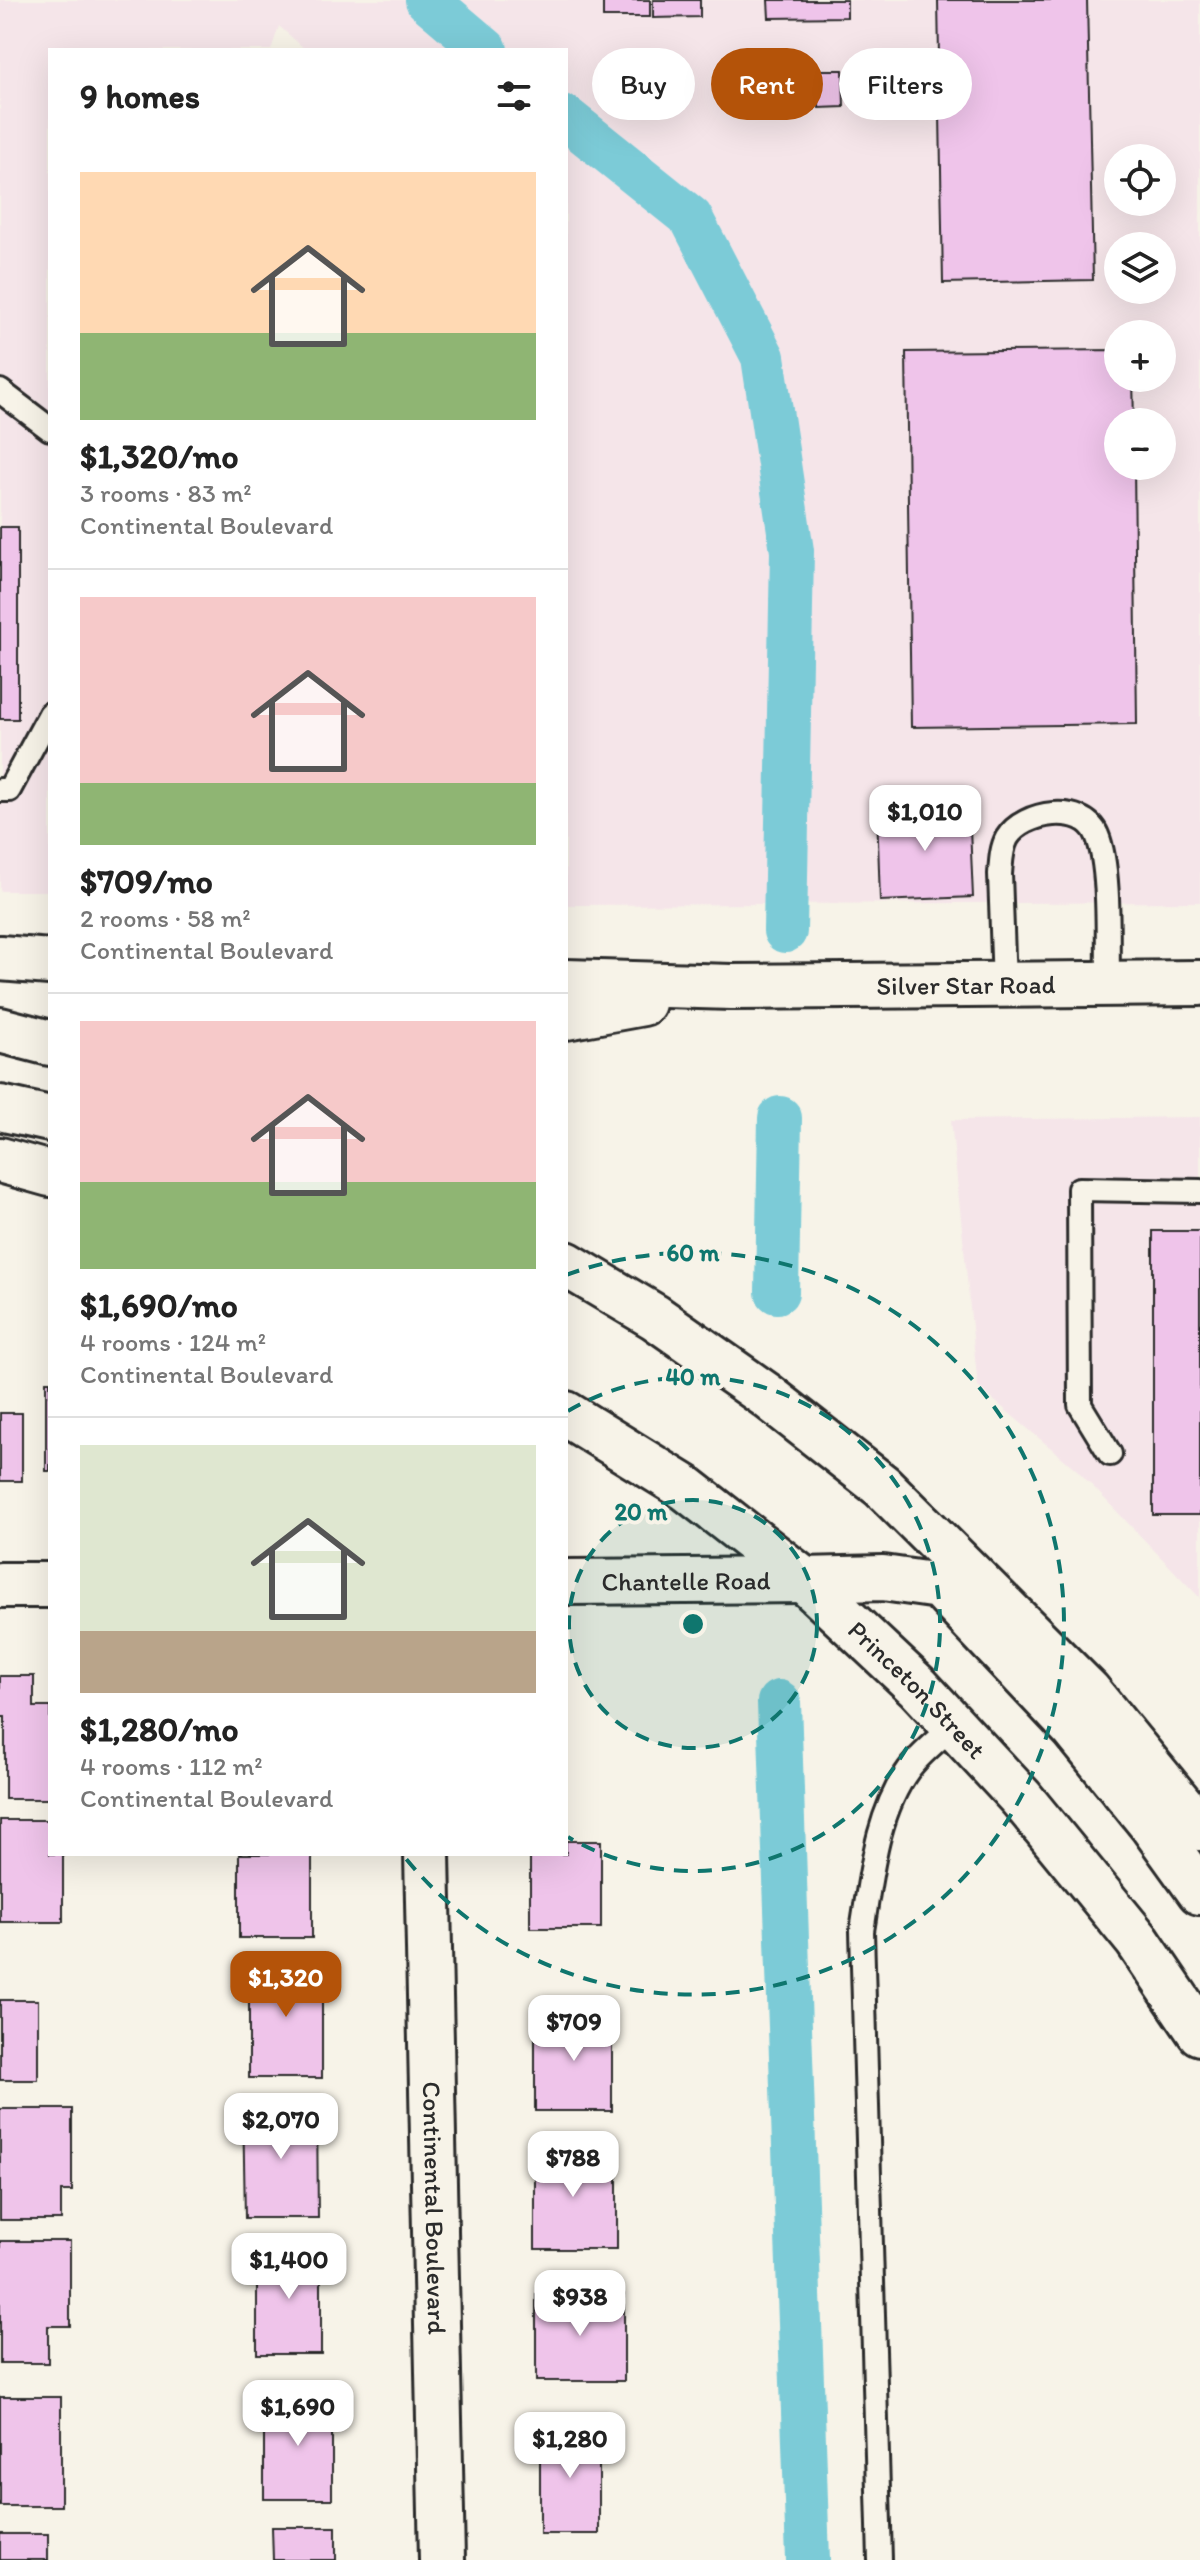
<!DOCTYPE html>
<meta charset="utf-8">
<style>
body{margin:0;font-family:Itim,sans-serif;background:#f6f6f6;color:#222;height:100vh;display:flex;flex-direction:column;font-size:30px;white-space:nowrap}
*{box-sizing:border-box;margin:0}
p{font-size:26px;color:#767676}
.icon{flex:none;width:44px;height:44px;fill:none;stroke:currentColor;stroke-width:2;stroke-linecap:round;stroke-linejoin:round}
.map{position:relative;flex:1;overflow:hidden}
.panel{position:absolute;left:48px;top:48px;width:520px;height:1808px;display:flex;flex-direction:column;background:#fff;border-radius:0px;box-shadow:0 8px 32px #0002}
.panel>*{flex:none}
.banner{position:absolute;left:592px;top:48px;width:488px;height:72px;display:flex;gap:16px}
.buttons{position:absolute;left:1104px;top:144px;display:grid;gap:16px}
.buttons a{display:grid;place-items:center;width:72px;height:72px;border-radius:50%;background:#fff;box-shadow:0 8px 32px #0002;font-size:40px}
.price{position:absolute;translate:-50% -68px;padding:0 18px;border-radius:16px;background:#fff;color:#222;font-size:26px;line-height:52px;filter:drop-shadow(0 2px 4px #0008)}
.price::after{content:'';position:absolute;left:50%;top:48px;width:24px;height:18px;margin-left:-12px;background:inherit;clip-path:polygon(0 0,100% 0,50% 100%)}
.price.selected{background:#b45309;color:#fff}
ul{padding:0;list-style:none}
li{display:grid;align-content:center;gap:16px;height:424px;padding:0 32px}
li+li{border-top:2px solid #e0e0e0}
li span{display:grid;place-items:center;height:248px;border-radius:0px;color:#555}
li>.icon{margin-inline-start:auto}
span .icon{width:144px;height:144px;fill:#fffc;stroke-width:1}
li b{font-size:34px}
h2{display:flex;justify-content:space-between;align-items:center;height:96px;padding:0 32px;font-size:34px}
.tag{padding:0 28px;border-radius:36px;background:#fff;box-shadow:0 8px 32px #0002;font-size:28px;line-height:72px}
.tag.selected{background:#b45309;color:#fff}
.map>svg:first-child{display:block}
.built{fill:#f5e5e9;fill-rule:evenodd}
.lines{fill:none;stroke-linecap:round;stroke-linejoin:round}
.canal{stroke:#7bcbd7;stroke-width:44}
.building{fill:#efc4ea;stroke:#2b2b2b;stroke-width:2}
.lane-casing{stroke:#2b2b2b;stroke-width:28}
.street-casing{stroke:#2b2b2b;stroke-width:50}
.secondary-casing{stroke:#2b2b2b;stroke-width:50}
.lane{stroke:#f7f3e8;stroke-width:22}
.street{stroke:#f7f3e8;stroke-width:44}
.secondary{stroke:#f7f3e8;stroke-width:44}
.ring{fill:none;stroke:#0f766e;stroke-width:4;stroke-dasharray:14 10}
.labels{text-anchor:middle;stroke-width:8;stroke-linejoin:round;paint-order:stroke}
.street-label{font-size:26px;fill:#2b2b2b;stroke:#f7f3e8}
.centre{fill:#0f766e;stroke:#f7f3e8;stroke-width:4}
.ring-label{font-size:24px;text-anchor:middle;font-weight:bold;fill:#0f766e;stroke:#f7f3e8;stroke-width:8;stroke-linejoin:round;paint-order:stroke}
</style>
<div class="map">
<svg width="1200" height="2560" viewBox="0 0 1200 2560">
<rect width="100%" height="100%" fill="#f7f3e8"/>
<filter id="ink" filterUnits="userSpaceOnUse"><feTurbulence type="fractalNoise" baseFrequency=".0125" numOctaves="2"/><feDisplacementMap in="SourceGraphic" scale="16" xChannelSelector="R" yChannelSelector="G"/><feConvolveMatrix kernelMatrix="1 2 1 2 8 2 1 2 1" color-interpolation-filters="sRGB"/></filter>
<g filter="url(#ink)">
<path class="built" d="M 0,0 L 1200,0 L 1200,902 L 566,905 L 566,50 L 306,50 L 279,26 L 271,50 L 50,50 L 50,891 L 0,891 ZM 1118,158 L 1162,158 L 1162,202 L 1118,202 ZM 1118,246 L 1162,246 L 1162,290 L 1118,290 ZM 1118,334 L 1162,334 L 1162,378 L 1118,378 ZM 1118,422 L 1162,422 L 1162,466 L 1118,466 Z
M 1200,1117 L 1200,1598 L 1077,1470 L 978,1387 L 951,1120 Z"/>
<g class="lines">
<path class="canal" d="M 427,0 L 486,50
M 566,118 L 691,218 L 763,357 L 792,551 L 785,931
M 777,1292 L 780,1118
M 779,1702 L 808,2560"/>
</g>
<path class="building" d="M 603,0 L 650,0 L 650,17 L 603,17 Z
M 653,0 L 700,0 L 700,17 L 653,18 Z
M 768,0 L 847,0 L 847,17 L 769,18 Z
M 938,0 L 1087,0 L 1093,280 L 943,283 Z
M 818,70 L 843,70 L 844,107 L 819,108 Z
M 1118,350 L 1118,378 L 1133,378 L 1134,422 L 1118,422 L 1118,466 L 1134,466 L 1137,724 L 911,727 L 906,352 Z
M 0,527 L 18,527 L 18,719 L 0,719 Z
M 969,805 L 973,897 L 880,901 L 877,809 Z
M 1153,1231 L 1200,1231 L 1200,1515 L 1153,1515 Z
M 46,1381 L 50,1381 L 50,1471 L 46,1471 Z
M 0,1413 L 22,1413 L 22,1481 L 0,1481 Z
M 0,1676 L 34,1676 L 34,1707 L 50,1707 L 50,1799 L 5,1799 L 5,1717 L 0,1717 Z
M 0,1820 L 50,1820 L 50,1854 L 63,1854 L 63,1922 L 0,1922 Z
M 566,1841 L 601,1841 L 601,1928 L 530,1928 L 530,1854 L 566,1854 Z
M 239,1854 L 312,1854 L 312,1938 L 239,1938 Z
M 249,1960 L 322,1960 L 322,2078 L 249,2078 Z
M 0,2000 L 38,2000 L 38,2080 L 0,2080 Z
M 535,2015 L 612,2015 L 612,2111 L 535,2111 Z
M 243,2104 L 317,2105 L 318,2218 L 245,2218 Z
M 0,2109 L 72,2109 L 72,2191 L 61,2191 L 61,2220 L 0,2220 Z
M 535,2141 L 591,2141 L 591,2173 L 617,2173 L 617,2249 L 535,2249 Z
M 0,2241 L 70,2241 L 70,2326 L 48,2326 L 48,2363 L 0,2363 Z
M 257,2248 L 321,2248 L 321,2354 L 257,2354 Z
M 536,2294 L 624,2294 L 624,2381 L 536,2381 Z
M 0,2397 L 61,2397 L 61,2506 L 0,2506 Z
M 264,2397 L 332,2397 L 332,2499 L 264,2499 Z
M 540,2425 L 599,2425 L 599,2534 L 540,2534 Z
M 272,2527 L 336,2527 L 336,2560 L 273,2560 Z
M 0,2534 L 48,2534 L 48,2560 L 0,2560 Z"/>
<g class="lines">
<g class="lane-casing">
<path id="lane" d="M 0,391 L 50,429
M 0,790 L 9,790 L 50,714
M 1004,985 L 1000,874 C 1001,863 1001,849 1007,838 C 1023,811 1084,802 1097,835 C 1111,868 1107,945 1108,983
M 1110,1454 L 1080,1405 L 1079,1189 L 1200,1191
M 880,2560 L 862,1931 C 871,1877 876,1814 909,1769 C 921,1753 939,1739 954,1726"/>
</g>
<g class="street-casing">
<g id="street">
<path id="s1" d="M 566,1582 L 804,1580"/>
<path d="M 0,1585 L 50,1585"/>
<path id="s2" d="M 427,1854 L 442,2560"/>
</g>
</g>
<g class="secondary-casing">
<g id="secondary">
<path d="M 0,958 L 50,962"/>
<path id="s3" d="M 566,982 L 732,987 L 1200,983"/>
<path d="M 566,1017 L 643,1003"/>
<path d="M 0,1030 L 50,1043"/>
<path d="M 0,1108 L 50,1119"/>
<path d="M 0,1160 L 50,1174"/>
<path d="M 566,1264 L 655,1317 L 766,1395 L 882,1486 L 1088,1691 L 1200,1828"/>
<path id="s4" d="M 566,1414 L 686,1488 L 804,1580 L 918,1687 L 1021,1798 L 1137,1940 L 1200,2033"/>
<path d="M 804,1580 L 883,1578 L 939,1586 L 1074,1729 L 1151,1824 L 1200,1892"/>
</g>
</g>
<use href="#lane" class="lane"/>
<use href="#street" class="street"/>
<use href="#secondary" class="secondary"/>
</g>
</g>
<circle cx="693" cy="1624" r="124" fill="#0f766e" fill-opacity=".12"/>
<g class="ring">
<circle cx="693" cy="1624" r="124"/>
<path d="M568 1411A247 247 0 1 1 568 1837"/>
<path d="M566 1275A371 371 0 1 1 403 1855"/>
</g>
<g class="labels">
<g class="street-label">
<text dy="9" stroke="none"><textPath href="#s3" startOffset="400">Silver Star Road</textPath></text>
<text dy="9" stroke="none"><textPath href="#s1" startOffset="120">Chantelle Road</textPath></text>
<text dy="9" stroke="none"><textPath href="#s4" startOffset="448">Princeton Street</textPath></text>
<text dy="9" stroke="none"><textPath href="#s2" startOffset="354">Continental Boulevard</textPath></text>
</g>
</g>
<circle cx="693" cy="1624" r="12" class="centre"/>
<g class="ring-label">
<text x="693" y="1261">60 m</text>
<text x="693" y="1385">40 m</text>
<text x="641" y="1520">20 m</text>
</g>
</svg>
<div class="buttons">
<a><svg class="icon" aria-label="locate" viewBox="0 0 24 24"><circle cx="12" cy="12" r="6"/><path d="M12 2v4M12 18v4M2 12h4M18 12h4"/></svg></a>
<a><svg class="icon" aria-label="layers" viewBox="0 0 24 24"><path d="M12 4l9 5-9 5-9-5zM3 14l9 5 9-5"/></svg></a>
<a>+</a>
<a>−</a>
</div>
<b class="price" style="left:925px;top:853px">$1,010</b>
<b class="price selected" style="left:286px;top:2019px">$1,320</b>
<b class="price" style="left:574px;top:2063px">$709</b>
<b class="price" style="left:281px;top:2161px">$2,070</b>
<b class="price" style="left:573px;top:2199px">$788</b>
<b class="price" style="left:289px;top:2301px">$1,400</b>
<b class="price" style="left:580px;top:2338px">$938</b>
<b class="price" style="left:298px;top:2448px">$1,690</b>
<b class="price" style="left:570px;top:2480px">$1,280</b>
<div class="banner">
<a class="tag">Buy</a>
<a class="tag selected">Rent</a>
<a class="tag">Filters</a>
</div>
<section class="panel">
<h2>9 homes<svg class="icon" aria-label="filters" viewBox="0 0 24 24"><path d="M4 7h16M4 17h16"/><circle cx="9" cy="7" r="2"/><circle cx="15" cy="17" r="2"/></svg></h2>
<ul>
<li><span style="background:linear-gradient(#ffd9b3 65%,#8fb573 0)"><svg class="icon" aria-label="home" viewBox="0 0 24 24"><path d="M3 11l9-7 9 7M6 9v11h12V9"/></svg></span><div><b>$1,320/mo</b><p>3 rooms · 83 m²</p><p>Continental Boulevard</p></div></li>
<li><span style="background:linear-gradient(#f6c9c9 75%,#8fb573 0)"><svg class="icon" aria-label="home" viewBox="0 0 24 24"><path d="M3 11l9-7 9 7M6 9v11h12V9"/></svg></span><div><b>$709/mo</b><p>2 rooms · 58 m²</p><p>Continental Boulevard</p></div></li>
<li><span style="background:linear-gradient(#f6c9c9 65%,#8fb573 0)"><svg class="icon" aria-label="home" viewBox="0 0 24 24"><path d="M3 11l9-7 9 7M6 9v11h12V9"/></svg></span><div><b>$1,690/mo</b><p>4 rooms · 124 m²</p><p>Continental Boulevard</p></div></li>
<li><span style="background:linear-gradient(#dfe7d0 75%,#b9a48a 0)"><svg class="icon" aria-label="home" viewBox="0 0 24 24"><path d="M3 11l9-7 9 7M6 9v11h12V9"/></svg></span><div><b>$1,280/mo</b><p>4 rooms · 112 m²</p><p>Continental Boulevard</p></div></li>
</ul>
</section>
</div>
